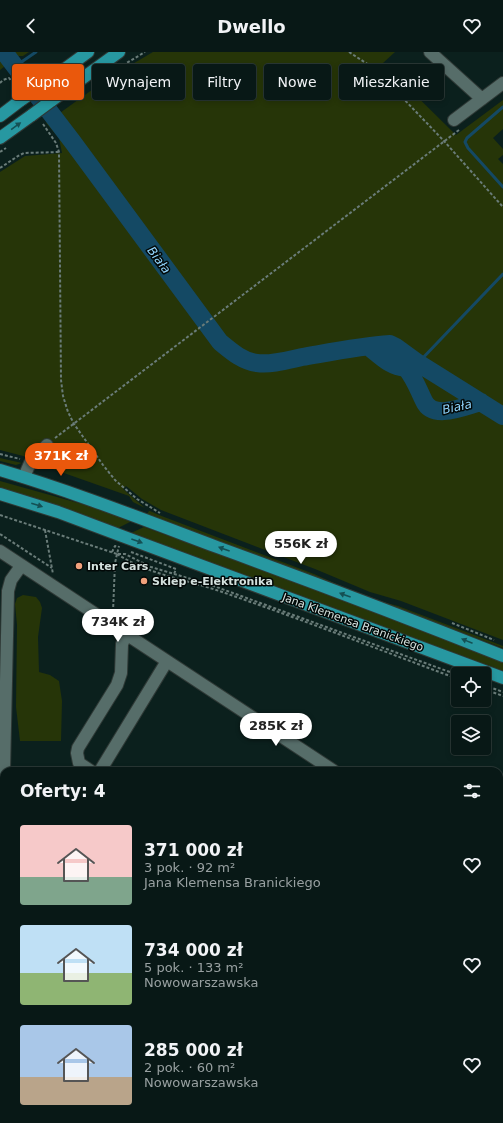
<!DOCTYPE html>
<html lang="pl">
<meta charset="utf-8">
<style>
body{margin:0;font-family:"DejaVu Sans",sans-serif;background:#11211f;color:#f1f3f6;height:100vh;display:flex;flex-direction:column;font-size:15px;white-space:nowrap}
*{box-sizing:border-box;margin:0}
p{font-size:13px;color:#98a0a1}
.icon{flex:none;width:22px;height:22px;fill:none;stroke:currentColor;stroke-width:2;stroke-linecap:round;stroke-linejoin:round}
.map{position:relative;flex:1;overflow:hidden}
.drawer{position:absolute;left:0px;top:715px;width:503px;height:356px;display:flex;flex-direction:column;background:#081816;border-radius:12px 12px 0 0;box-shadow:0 2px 6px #0003,0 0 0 1px #293735}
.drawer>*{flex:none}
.top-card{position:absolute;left:12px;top:12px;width:479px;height:36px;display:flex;gap:8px}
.tools{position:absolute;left:451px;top:615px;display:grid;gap:8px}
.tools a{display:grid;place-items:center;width:40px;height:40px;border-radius:4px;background:#081816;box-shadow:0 2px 6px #0003,0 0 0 1px #293735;font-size:20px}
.price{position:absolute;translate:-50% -34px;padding:0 9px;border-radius:14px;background:#fff;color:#222;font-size:13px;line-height:26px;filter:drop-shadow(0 1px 2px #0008)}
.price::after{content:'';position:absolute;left:50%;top:24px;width:12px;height:9px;margin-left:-6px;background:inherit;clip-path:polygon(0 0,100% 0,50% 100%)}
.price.selected{background:#ea580c;color:#fff}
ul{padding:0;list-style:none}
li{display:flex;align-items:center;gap:12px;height:100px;padding:0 20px}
li span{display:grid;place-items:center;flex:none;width:112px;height:80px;border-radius:4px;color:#555}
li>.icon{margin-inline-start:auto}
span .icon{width:48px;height:48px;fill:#fffc;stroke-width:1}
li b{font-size:17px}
h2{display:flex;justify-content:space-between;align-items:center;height:48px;padding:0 20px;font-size:17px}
.pill{padding:0 14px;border-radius:4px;background:#081816;box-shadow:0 2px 6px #0003,0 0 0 1px #293735;font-size:14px;line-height:36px}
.pill.selected{background:#ea580c;color:#fff}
header{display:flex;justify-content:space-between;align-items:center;height:52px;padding:0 20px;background:#081816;font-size:18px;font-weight:600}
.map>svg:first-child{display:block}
.green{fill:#263508}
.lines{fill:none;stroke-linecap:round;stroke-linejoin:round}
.stream{stroke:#144964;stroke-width:3}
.river{stroke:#144964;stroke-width:18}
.minor-casing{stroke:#2f3936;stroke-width:14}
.major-casing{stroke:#2f3936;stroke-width:14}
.path{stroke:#6a7c79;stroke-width:2;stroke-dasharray:3 2;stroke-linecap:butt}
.minor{stroke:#566d69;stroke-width:12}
.major{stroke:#2798a1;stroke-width:12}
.major-bridge-casing{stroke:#2f3936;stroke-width:14;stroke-linecap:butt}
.major-bridge{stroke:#2798a1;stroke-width:12}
.oneway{fill:#145054}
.poi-dot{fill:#f1a17c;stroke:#020807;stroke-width:1.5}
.labels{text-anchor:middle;stroke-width:3;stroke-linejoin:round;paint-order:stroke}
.poi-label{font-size:11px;font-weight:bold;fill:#d4e1de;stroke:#020807;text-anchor:start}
.street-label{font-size:11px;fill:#d4e1de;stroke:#020807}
.water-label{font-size:12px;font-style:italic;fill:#90d4fc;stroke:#020807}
</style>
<header><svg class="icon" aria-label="back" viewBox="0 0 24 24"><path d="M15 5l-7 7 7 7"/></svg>Dwello<svg class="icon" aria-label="heart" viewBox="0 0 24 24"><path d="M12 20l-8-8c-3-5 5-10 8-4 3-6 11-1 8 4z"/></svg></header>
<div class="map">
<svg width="503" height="1071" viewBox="0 0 503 1071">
<rect width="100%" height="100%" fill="#0b201d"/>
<path class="green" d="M 0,0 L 29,0 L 23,4 L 18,4 L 0,18 Z
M 153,0 L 395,0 L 383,11 L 456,83 L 503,48 L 503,77 L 493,86 L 503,97 L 503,103 L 498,107 L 503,112 L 503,588 L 401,549 L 370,540 L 315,517 L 161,458 L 142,447 L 126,434 L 123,437 L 145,456 L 133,450 L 129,444 L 44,414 L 27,405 L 0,398 L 0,120 L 25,104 L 62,101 L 59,86 L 46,71 L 107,27 Z
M 0,406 L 22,411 L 16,413 L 0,409 Z
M 0,429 L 89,454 L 132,469 L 118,476 L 0,437 Z
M 149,459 L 150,459 L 159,463 L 314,522 L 361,543 L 147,462 Z
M 144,475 L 412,573 L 503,610 L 503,619 L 131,481 Z
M 23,543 L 36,545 L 40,550 L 42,556 L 38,585 L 39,620 L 50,623 L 59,629 L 62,649 L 61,689 L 20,689 L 16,655 L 17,573 L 15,552 L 17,546 Z
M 376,548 L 398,554 L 503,594 L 503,596 Z"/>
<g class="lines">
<path class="stream" d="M 14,15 L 36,0
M 503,55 L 467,86 L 465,90 L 468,96 L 503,135
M 418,311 L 503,222"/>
<path class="river" d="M 4,0 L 72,89 L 220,290 C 231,299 242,309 257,311 C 271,313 288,308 302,305 C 331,300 361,294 390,292 L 396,295 L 418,311 L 503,364
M 369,295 C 382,305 389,314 406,316 C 415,327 418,337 424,349 C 433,369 465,354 481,350"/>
<g class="minor-casing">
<path id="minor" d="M 430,0 L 482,47
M 454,68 L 503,31
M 24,425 L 30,411 L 47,393
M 0,499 L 334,719
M 4,719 L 8,539 L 11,528 L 21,514
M 91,719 L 79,711 L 77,701 L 78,696 L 117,633 L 121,621 L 122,592 L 126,583
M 100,719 L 167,609
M 4,762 L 3,889 L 4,898
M 499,828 L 503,830
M 499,855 L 503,848
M 227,1071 L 228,1067
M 305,1071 L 306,1067"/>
</g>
<g class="major-casing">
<path id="major" d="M 40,35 L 88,0
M 51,49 L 119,0
M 0,64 L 21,48
M 0,86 L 32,63
M 0,418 C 74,440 145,468 217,495 C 313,530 408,566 503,604
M 0,442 L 58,460 L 122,484 L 503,626"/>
</g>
<path class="path" d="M 349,0 L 375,17 L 444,89 L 503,155
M 110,21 L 145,0
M 0,31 L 3,28 L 9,26 L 16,35
M 43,72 L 56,91 L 59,100 L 61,328 L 63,344 L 68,360 L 74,372 L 103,413 L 115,428 L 137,447 L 160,461
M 0,100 L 6,96
M 0,116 L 18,104 L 24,101 L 59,100
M 55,386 L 459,78
M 0,402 L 20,407
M 0,463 L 117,502 L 119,494
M 45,478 L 53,522
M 0,482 L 52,516
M 112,500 L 115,494 L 117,495
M 131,500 L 176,517 L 174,522
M 117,502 C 149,523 189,528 225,541 C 303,568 380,598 458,627
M 118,502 L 125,502 L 151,515 L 211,533 L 458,623
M 113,560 L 115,511 L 117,502
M 452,571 L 494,588
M 484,633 L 503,640
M 484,637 L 503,644"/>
<use href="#minor" class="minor"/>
<use href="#major" class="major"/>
<g class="major-bridge-casing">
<path id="major-bridge" d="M 21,48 L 40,35
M 32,63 L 51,49"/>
</g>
<use href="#major-bridge" class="major-bridge"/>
</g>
<defs><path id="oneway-solid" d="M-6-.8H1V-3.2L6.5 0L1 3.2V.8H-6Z"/></defs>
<g class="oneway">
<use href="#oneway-solid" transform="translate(16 74) rotate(-36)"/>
<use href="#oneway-solid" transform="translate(37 453) rotate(18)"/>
<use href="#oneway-solid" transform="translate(137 489) rotate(20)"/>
<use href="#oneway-solid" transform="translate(224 497) rotate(-160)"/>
<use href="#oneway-solid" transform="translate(345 543) rotate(-160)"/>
<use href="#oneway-solid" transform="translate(467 589) rotate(-158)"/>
</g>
<g class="poi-dot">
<circle cx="79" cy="514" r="4"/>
<circle cx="144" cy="529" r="4"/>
</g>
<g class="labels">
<g class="poi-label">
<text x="87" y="518">Inter Cars</text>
<text x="152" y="533">Sklep e-Elektronika</text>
</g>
<g class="street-label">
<text transform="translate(353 570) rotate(20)" y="4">Jana Klemensa Branickiego</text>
</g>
<g class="water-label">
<text transform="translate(159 208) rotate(53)" y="4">Biała</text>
<text transform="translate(457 355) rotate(-12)" y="4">Biała</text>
</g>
</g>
</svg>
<div class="tools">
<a><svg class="icon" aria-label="locate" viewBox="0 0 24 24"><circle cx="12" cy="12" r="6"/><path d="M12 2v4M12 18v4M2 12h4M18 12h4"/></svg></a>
<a><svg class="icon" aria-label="layers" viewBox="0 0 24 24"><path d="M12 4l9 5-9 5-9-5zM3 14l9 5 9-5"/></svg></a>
</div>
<b class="price selected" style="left:61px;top:425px">371K zł</b>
<b class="price" style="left:301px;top:513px">556K zł</b>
<b class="price" style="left:118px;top:591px">734K zł</b>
<b class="price" style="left:276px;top:695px">285K zł</b>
<div class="top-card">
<a class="pill selected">Kupno</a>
<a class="pill">Wynajem</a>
<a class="pill">Filtry</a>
<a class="pill">Nowe</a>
<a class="pill">Mieszkanie</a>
</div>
<section class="drawer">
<h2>Oferty: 4<svg class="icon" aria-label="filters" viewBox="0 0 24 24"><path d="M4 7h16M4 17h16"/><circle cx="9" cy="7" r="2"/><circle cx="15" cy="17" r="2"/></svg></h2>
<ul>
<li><span style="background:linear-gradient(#f6c9c9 65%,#7fa58c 0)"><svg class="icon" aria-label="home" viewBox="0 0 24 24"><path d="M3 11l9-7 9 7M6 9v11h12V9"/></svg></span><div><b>371 000 zł</b><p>3 pok. · 92 m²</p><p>Jana Klemensa Branickiego</p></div><svg class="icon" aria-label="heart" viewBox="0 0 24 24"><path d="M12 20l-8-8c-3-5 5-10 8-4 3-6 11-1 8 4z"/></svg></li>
<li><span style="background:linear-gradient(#bfe0f5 60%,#8fb573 0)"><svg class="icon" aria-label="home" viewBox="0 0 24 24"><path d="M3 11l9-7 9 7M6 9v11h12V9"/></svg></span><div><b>734 000 zł</b><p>5 pok. · 133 m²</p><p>Nowowarszawska</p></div><svg class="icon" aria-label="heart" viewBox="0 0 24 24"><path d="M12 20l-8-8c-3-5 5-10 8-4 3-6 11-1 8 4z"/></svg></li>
<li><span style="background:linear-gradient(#a9c7e8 65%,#b9a48a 0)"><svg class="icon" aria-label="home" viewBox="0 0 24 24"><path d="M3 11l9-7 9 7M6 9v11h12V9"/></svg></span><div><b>285 000 zł</b><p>2 pok. · 60 m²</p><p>Nowowarszawska</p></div><svg class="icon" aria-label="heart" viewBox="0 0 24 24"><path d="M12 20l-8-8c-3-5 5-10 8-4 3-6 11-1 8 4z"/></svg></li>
</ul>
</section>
</div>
